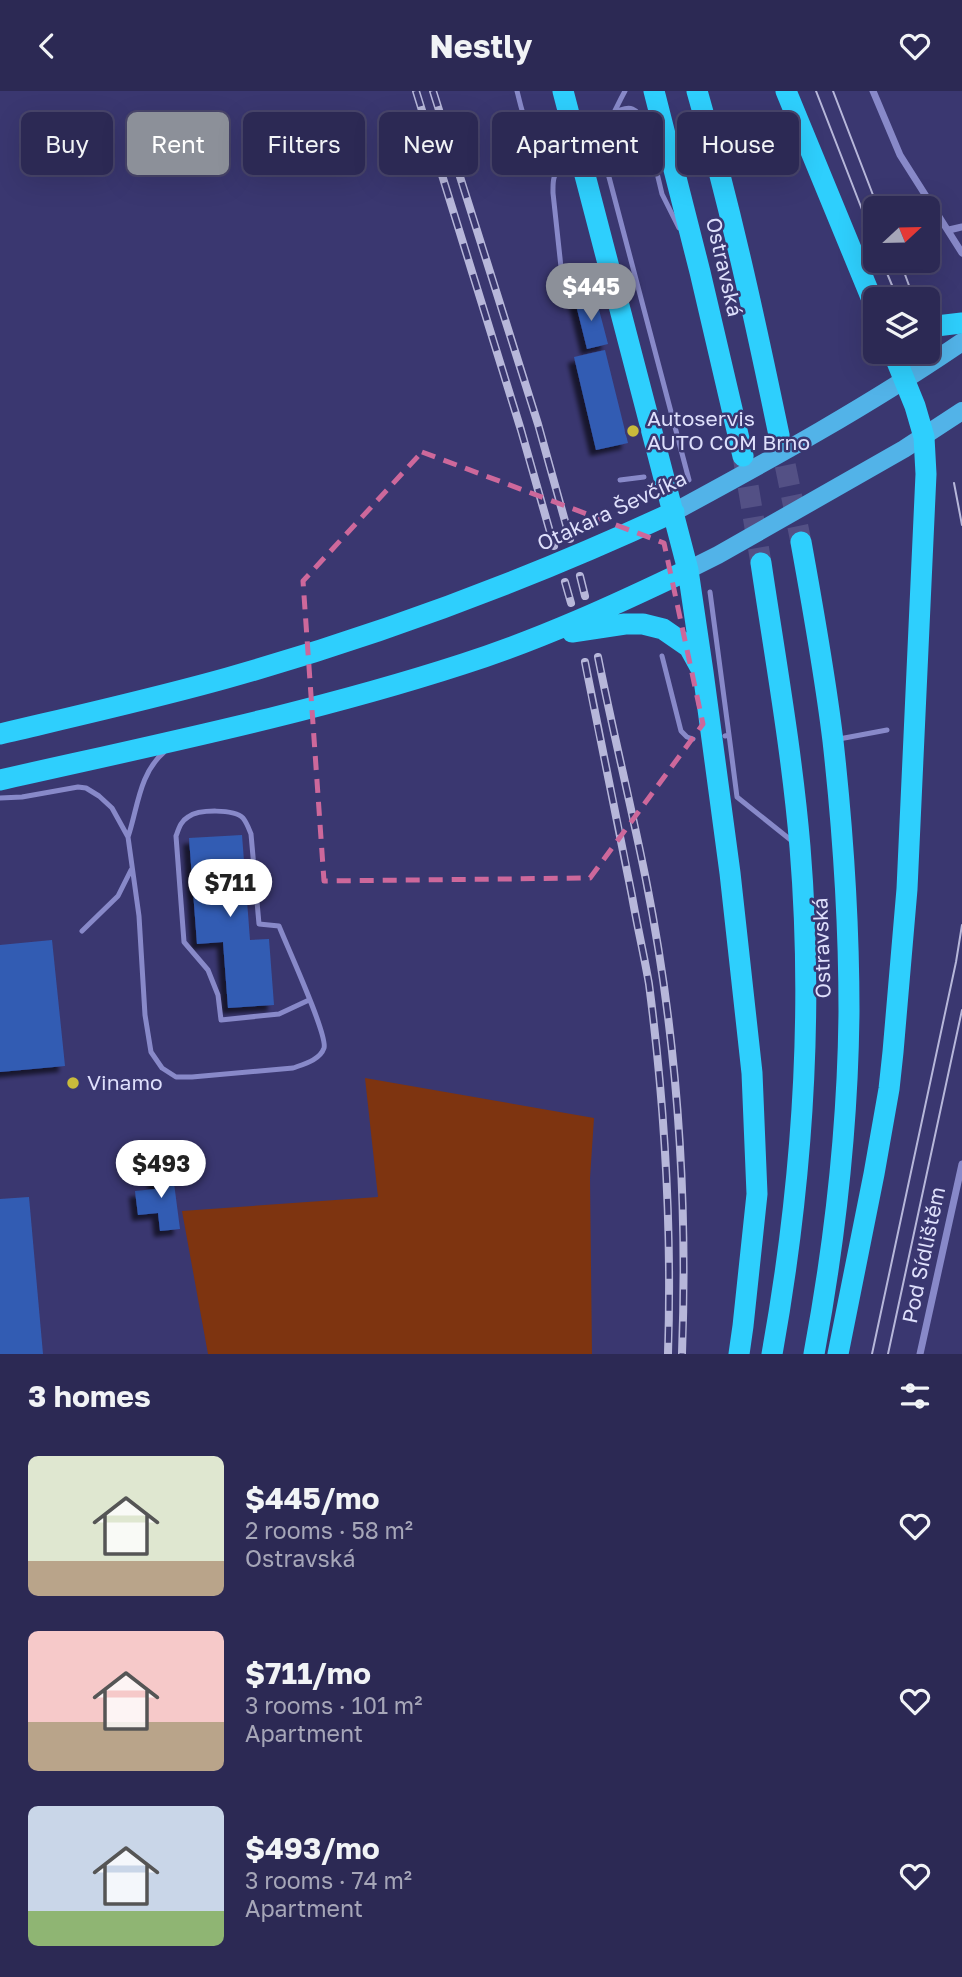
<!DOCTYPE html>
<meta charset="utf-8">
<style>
body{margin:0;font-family:"Golos Text",sans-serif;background:#34315a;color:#f1f3f6;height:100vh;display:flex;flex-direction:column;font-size:26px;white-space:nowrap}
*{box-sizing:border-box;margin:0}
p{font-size:23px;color:#a6a6b8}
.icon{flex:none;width:38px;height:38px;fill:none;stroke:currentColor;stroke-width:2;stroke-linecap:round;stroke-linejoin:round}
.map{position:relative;height:1263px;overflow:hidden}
.drawer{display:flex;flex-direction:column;background:#2c2954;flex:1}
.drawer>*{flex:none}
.top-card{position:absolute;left:21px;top:21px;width:920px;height:63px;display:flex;gap:14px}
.needle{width:46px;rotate:68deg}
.fabs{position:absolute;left:863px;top:105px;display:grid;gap:14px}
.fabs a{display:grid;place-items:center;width:77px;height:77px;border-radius:10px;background:#2c2954;box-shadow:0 7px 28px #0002,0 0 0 2px #48456b;font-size:35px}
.price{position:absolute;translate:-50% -60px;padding:0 16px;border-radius:24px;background:#fff;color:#222;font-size:23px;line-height:46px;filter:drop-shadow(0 2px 4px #0008)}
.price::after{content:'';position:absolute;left:50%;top:42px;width:21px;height:16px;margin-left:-10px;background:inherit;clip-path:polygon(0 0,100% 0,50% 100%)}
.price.on{background:#8c9099;color:#fff}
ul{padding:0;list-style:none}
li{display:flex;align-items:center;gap:21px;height:175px;padding:0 28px}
li span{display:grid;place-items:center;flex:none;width:196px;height:140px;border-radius:10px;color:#555}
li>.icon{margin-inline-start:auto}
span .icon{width:84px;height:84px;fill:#fffc;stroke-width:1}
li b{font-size:30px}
h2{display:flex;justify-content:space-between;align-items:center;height:84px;padding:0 28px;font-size:30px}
.tag{padding:0 24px;border-radius:10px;background:#2c2954;box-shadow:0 7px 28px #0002,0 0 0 2px #48456b;font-size:24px;line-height:63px}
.tag.on{background:#8c9099;color:#fff}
header{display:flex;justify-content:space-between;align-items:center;height:91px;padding:0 28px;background:#2c2954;font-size:32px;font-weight:700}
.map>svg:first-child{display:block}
.green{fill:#7e3410}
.building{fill:#335cb3;filter:url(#shadow)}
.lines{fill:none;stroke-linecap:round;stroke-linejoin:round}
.highway-tunnel{stroke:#535085;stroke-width:21;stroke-dasharray:21 10;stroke-linecap:butt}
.lane{stroke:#8889c9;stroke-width:5}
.street{stroke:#8889c9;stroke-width:7}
.primary{stroke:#52b3e8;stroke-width:18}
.highway{stroke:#2ecffd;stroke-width:21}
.tram{stroke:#b7b7da;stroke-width:2}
.rail-casing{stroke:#b7b7da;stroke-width:8}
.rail{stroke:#3a3770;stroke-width:5;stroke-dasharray:16;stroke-linecap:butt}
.marked{fill:none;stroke:#cd689b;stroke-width:5;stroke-dasharray:14 9;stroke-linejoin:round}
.poi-dot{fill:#c9bb3b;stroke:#3a3770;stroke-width:2.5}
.labels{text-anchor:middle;stroke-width:5;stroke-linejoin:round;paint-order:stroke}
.street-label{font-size:21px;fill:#dedffb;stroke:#3a3770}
.poi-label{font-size:21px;fill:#dedffb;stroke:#3a3770;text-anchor:start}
</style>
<header><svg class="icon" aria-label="back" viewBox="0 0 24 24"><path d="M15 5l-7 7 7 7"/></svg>Nestly<svg class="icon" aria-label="heart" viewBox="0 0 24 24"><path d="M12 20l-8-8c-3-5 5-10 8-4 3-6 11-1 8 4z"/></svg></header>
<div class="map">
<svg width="962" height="1263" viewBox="0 0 962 1263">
<defs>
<filter id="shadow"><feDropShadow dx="-6" dy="6" stdDeviation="2" flood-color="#0009"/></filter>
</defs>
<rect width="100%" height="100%" fill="#3a3770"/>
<path class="green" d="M 365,987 L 594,1027 L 590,1087 L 592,1263 L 208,1263 L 182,1120 L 378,1106 Z"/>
<path class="building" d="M 585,203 L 587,214 L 597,211 L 608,253 L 587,258 L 574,206 Z
M 605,259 L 628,352 L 596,359 L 574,266 Z
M 242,744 L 250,849 L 269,848 L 274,914 L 228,917 L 223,851 L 197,853 L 189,747 Z
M 52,849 L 65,975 L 0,981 L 0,854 Z
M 172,1077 L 180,1138 L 160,1140 L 158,1122 L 138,1124 L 135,1100 L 155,1098 L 152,1079 Z
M 29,1106 L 43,1263 L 0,1263 L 0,1108 Z"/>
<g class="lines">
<path class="highway-tunnel" d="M 779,344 L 801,451
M 743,365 L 761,472"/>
<path class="lane" d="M 517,0 C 523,25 533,67 558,78
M 611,24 C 630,12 638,16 646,36 L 662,103 L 679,137
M 605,41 L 605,71 L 689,389
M 596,52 C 607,39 616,16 625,0
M 563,77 C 552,81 553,92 553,102 L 564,204
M 620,389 L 644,386
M 710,501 L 729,644 L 725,645
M 662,565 L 681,640 L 687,646 L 693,648
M 729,644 L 737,706 L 792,750
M 839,648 L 887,639
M 0,707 L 22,706 L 78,696 L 86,697 L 99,705 L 112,717 L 128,746 L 139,825 L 145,924 L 151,961 L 162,977 L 176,986 L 192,986 L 293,977 C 304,973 320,969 324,957 C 328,944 286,853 279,835 L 259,833 L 251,743 C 249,738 247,732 243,727 C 234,718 199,718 188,726 C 181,730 179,737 176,745 L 184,851 L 208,879 L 218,904 L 221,929 L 279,923 L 309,909
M 128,746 C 138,716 139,683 164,661
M 82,840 L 118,805 L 131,779"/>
<path class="street" d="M 873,0 L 900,64 L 962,162
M 949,139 L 962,136
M 920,1263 L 962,1073"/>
<path class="primary" d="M 674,421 C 772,368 870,314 962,251
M 688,479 L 718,464 L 904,358 L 962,320"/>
<path class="highway" d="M 563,0 L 688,479 L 703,581 L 730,782 L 752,982 L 757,1103 L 743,1235 L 739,1263
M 654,0 L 700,181 L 743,365
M 697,0 C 730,114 755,229 779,344
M 786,0 L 875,216
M 928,236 L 962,232
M 801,451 C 813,517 825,584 833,650 C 843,740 849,830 849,920 C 848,1035 835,1150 814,1263
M 761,472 C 775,566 792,661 800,756 C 814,926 802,1096 772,1263
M 572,541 L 625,533 L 643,533 L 663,538 L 689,556 L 700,576
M 0,643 C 76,625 152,608 227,587 C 380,544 530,488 674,421
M 0,689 C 155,654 312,622 463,573 C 541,548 615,514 688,479
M 838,1263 L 874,1083 L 889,998 L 893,961 L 907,798 L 926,383 L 924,346 L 915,315 L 893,261"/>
<path class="tram" d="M 816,0 L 875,152
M 833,0 L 878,117
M 882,170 L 896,204
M 900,170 L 914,208
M 954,392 L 962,434
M 872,1263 L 956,871 L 962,834
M 888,1263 L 962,919"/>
<g class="rail-casing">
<path id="rail" d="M 416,0 L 521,339 L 554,455
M 433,0 L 538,333 L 570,448
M 580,485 L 585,505
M 565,491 L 571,512
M 598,566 C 613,641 631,714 646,789 C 677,945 688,1104 682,1263
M 585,571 C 600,649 617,727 632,805 C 637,834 644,864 649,893 C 665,1016 672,1139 668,1263"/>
</g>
<use href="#rail" class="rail"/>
</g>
<path class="marked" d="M 422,361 L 664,452 L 703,633 L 590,787 L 324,790 L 303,490 Z"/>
<g class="poi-dot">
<circle cx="633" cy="340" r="7"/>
<circle cx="73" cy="992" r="7"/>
</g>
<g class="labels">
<g class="street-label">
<text transform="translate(724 176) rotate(77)" y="7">Ostravská</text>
<text transform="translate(612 420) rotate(-25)" y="7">Otakara Ševčíka</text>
<text transform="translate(822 857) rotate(-92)" y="7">Ostravská</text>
<text transform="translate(924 1164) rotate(-78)" y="7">Pod Sídlištěm</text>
</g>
<g class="poi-label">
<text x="647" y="335">Autoservis<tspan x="647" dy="24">AUTO COM Brno</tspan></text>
<text x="87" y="999">Vinamo</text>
</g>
</g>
</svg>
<div class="fabs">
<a><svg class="needle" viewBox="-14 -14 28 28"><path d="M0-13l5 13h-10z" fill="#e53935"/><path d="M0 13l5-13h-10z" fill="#a6a6b8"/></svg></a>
<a><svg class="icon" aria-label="layers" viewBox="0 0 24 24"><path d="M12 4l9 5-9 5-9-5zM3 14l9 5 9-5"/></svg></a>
</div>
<b class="price on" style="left:591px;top:232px">$445</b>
<b class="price" style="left:230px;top:828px">$711</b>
<b class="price" style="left:161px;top:1109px">$493</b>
<div class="top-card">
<a class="tag">Buy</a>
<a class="tag on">Rent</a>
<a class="tag">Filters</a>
<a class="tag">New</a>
<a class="tag">Apartment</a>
<a class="tag">House</a>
</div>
</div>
<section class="drawer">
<h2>3 homes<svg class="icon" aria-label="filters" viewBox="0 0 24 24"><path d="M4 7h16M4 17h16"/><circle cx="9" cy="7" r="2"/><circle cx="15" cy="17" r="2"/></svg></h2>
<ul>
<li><span style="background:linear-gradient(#dfe7d0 75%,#b9a48a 0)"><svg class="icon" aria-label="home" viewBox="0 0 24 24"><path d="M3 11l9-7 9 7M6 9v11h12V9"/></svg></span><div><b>$445/mo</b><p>2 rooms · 58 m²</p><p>Ostravská</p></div><svg class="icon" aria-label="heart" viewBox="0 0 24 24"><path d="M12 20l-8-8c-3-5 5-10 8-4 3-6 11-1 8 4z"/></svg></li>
<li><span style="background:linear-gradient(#f6c9c9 65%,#b9a48a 0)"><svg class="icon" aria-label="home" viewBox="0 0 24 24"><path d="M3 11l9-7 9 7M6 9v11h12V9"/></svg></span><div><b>$711/mo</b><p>3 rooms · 101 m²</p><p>Apartment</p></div><svg class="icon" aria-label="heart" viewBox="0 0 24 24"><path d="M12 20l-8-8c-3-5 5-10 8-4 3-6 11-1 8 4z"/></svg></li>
<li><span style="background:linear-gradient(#c9d6e8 75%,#8fb573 0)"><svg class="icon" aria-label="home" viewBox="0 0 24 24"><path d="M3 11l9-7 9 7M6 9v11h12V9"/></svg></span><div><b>$493/mo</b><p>3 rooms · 74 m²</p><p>Apartment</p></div><svg class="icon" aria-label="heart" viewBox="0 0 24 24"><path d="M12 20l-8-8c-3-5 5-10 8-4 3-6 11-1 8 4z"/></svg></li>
</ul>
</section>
